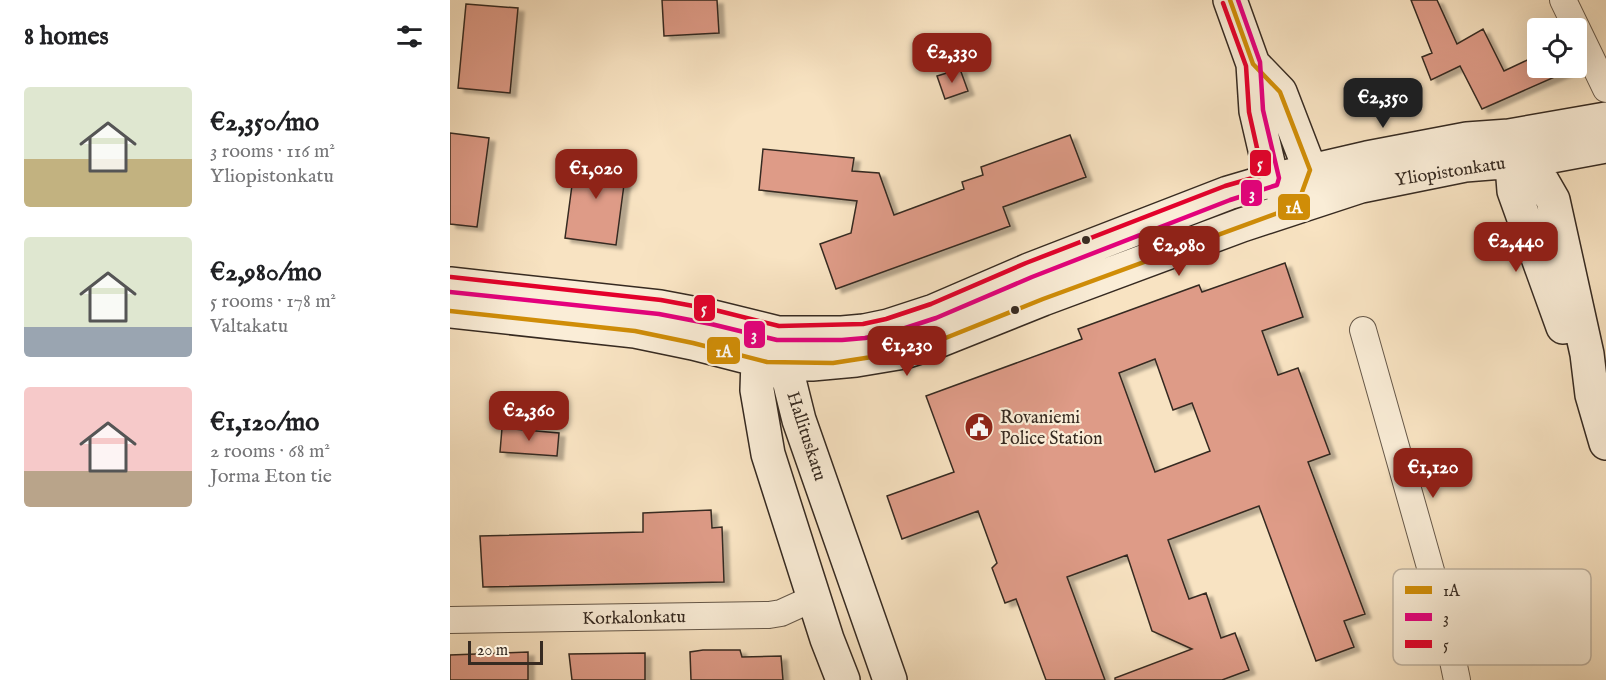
<!DOCTYPE html>
<meta charset="utf-8">
<style>
body{margin:0;font-family:"IM FELL English",serif;background:#f6f6f6;color:#202124;height:100vh;display:flex;flex-direction:column;font-size:22px;white-space:nowrap}
*{box-sizing:border-box;margin:0}
p{font-size:20px;color:#757577}
.icon{flex:none;width:33px;height:33px;fill:none;stroke:currentColor;stroke-width:2;stroke-linecap:round;stroke-linejoin:round}
.map{position:relative;flex:1;overflow:hidden}
.drawer{display:flex;flex-direction:column;background:#fff;width:450px}
.drawer>*{flex:none}
.buttons{position:absolute;left:1077px;top:18px;display:grid;gap:12px}
.buttons a{display:grid;place-items:center;width:60px;height:60px;border-radius:6px;background:#fff;box-shadow:0 6px 24px #0002;font-size:30px}
.scale{position:absolute;left:18px;bottom:15px;width:75px;box-sizing:border-box;padding-left:6px;border:3px solid #362a21;border-top:0;font-size:16px;line-height:21px;white-space:nowrap;color:#362a21;-webkit-text-stroke:4px #faedd7;paint-order:stroke}
.price{position:absolute;translate:-50% -51px;padding:0 14px;border-radius:12px;background:#8f2418;color:#fff;font-size:20px;line-height:39px;filter:drop-shadow(0 2px 3px #0008)}
.price::after{content:'';position:absolute;left:50%;top:36px;width:18px;height:14px;margin-left:-9px;background:inherit;clip-path:polygon(0 0,100% 0,50% 100%)}
.price.selected{background:#222;color:#fff}
ul{padding:0;list-style:none}
li{display:flex;align-items:center;gap:18px;height:150px;padding:0 24px}
li span{display:grid;place-items:center;flex:none;width:168px;height:120px;border-radius:6px;color:#555}
li>.icon{margin-inline-start:auto}
span .icon{width:72px;height:72px;fill:#fffc;stroke-width:1}
li b{font-size:26px}
h2{display:flex;justify-content:space-between;align-items:center;height:72px;padding:0 24px;font-size:26px}
main{display:flex;flex:1;min-height:0}
.map>svg:first-child{display:block}
.building{fill:#de9b87;stroke:#362a21;stroke-width:1.5;fill-rule:evenodd;filter:url(#shadow)}
.lines{fill:none;stroke-linecap:round;stroke-linejoin:round}
.street-casing{stroke:#665849;stroke-width:28}
.secondary-casing{stroke:#362a21;stroke-width:36}
.street{stroke:#faedd7;stroke-width:26}
.secondary{stroke:#faedd7;stroke-width:33}
.bus-1-casing{stroke:#faedd7;stroke-width:9}
.bus-2-casing{stroke:#faedd7;stroke-width:9}
.bus-3-casing{stroke:#faedd7;stroke-width:9}
.bus-1{stroke:#d08d07;stroke-width:4.5}
.bus-2{stroke:#e5007d;stroke-width:4.5}
.bus-3{stroke:#e4002b;stroke-width:4.5}
.bus-dot{fill:#362a21;stroke:#faedd7;stroke-width:2}
.labels{text-anchor:middle;stroke-width:4.5;stroke-linejoin:round;paint-order:stroke}
.street-label{font-size:18px;fill:#362a21;stroke:#faedd7}
.poi-label{font-size:18px;fill:#362a21;stroke:#faedd7;text-anchor:start}
.key{fill:#faedd7;stroke:#bfb2a0;stroke-width:1.5}
.key-label{font-size:16px;fill:#362a21}
.line-badge{stroke:#faedd7;stroke-width:2}
.badge-label{font-size:16px;text-anchor:middle;font-weight:bold;fill:#fff}
</style>
<main>
<section class="drawer">
<h2>8 homes<svg class="icon" aria-label="filters" viewBox="0 0 24 24"><path d="M4 7h16M4 17h16"/><circle cx="9" cy="7" r="2"/><circle cx="15" cy="17" r="2"/></svg></h2>
<ul>
<li><span style="background:linear-gradient(#dfe7d0 60%,#c2b280 0)"><svg class="icon" aria-label="home" viewBox="0 0 24 24"><path d="M3 11l9-7 9 7M6 9v11h12V9"/></svg></span><div><b>€2,350/mo</b><p>3 rooms · 116 m²</p><p>Yliopistonkatu</p></div></li>
<li><span style="background:linear-gradient(#dfe7d0 75%,#9aa5b1 0)"><svg class="icon" aria-label="home" viewBox="0 0 24 24"><path d="M3 11l9-7 9 7M6 9v11h12V9"/></svg></span><div><b>€2,980/mo</b><p>5 rooms · 178 m²</p><p>Valtakatu</p></div></li>
<li><span style="background:linear-gradient(#f6c9c9 70%,#b9a48a 0)"><svg class="icon" aria-label="home" viewBox="0 0 24 24"><path d="M3 11l9-7 9 7M6 9v11h12V9"/></svg></span><div><b>€1,120/mo</b><p>2 rooms · 68 m²</p><p>Jorma Eton tie</p></div></li>
</ul>
</section>
<div class="map">
<svg width="1156" height="680" viewBox="0 0 1156 680">
<defs>
<filter id="shadow"><feDropShadow dx="6" dy="4" stdDeviation="1.5" flood-color="#0004"/></filter>
</defs>
<rect width="100%" height="100%" fill="#f8e3c2"/>
<filter id="stains"><feTurbulence type="fractalNoise" baseFrequency=".00333" numOctaves="4"/><feColorMatrix values="0 0 0 0 .2 0 0 0 0 .09 0 0 0 0 .02 0 0 0 .5 -.17"/></filter>
<radialGradient id="worn" r=".72"><stop offset=".6" stop-color="#630" stop-opacity="0"/><stop offset="1" stop-color="#630" stop-opacity=".3"/></radialGradient>
<path class="building" d="M 212,0 L 267,0 L 269,33 L 214,36 Z
M 961,0 L 987,0 L 1007,44 L 1033,29 L 1054,71 L 1088,55 L 1088,68 L 1125,68 L 1032,109 L 1010,66 L 981,80 L 972,57 L 982,53 Z
M 16,4 L 68,8 L 60,93 L 8,88 Z
M 510,69 L 518,91 L 495,99 L 487,76 Z
M 0,133 L 39,138 L 27,227 L 0,224 Z
M 620,135 L 636,177 L 553,207 L 560,226 L 386,289 L 370,244 L 401,233 L 407,201 L 309,190 L 313,149 L 404,158 L 402,171 L 429,173 L 444,215 L 514,189 L 512,182 L 533,175 L 531,167 Z
M 126,155 L 177,162 L 166,245 L 115,238 Z
M 835,263 L 853,317 L 812,331 L 828,375 L 848,368 L 880,454 L 858,462 L 915,614 L 894,621 L 904,647 L 866,661 L 809,506 L 718,540 L 739,599 L 756,593 L 771,638 L 785,633 L 799,670 L 772,680 L 665,680 L 665,678 L 742,649 L 702,631 L 677,555 L 617,577 L 655,680 L 596,680 L 566,599 L 555,603 L 542,568 L 547,563 L 528,511 L 452,539 L 437,496 L 504,472 L 476,396 L 632,339 L 628,329 L 749,285 L 752,292 ZM 705,359 L 723,410 L 742,403 L 760,451 L 705,472 L 669,373 Z
M 52,428 L 109,433 L 107,456 L 50,452 Z
M 261,510 L 262,528 L 272,527 L 274,582 L 33,587 L 30,536 L 193,532 L 193,513 Z
M 253,650 L 290,650 L 292,657 L 331,656 L 333,680 L 241,680 L 240,652 Z
M 78,652 L 78,680 L 0,680 L 0,655 Z
M 195,653 L 195,680 L 122,680 L 119,654 Z"/>
<g class="lines">
<g class="street-casing">
<path id="street" d="M 1113,0 L 1156,89
M 913,330 L 993,613 L 1007,680
M 0,620 L 319,615 L 331,613 L 364,598"/>
</g>
<g class="secondary-casing">
<path id="secondary" d="M 780,0 L 803,64 L 806,111 L 822,180 L 838,196
M 803,64 L 830,92 L 860,170 L 853,190
M 1060,139 L 1064,191 L 1113,327
M 1066,144 L 1080,160 L 1103,200 L 1137,354 L 1142,395 L 1156,443
M 0,284 L 210,307 L 263,317 L 328,333 L 392,333 L 414,331 L 438,326 L 484,311 L 579,270 L 778,193 L 822,180 L 917,158 L 1017,139 L 1059,136 L 1156,119
M 0,311 L 185,331 L 243,343 L 317,362 L 334,364 L 362,364 L 406,360 L 454,352 L 488,341 L 593,299 L 792,225 L 911,186 L 1015,165 L 1080,160 L 1156,146
M 321,342 L 308,360 L 307,390 L 318,454 L 377,639 L 393,680
M 330,344 L 349,420 L 440,680"/>
</g>
<use href="#street" class="street"/>
<use href="#secondary" class="secondary"/>
<g class="bus-1-casing">
<path id="bus-1" d="M 0,311 L 185,331 L 243,343 L 317,362 L 383,363 L 454,352 L 488,341 L 593,299 L 847,206 L 860,170 L 830,92 L 803,64 L 780,0"/>
</g>
<g class="bus-2-casing">
<path id="bus-2" d="M 0,292 L 209,314 L 261,324 L 327,340 L 392,340 L 415,338 L 440,333 L 486,318 L 582,277 L 780,200 L 827,185 L 829,178 L 813,110 L 810,62 L 788,0"/>
</g>
<g class="bus-3-casing">
<path id="bus-3" d="M 1,277 L 211,300 L 265,310 L 329,326 L 413,324 L 436,319 L 481,304 L 576,263 L 775,186 L 813,175 L 799,112 L 796,66 L 773,3"/>
</g>
<use href="#bus-1" class="bus-1"/>
<use href="#bus-2" class="bus-2"/>
<use href="#bus-3" class="bus-3"/>
</g>
<defs>
<g id="civic-disc" transform="scale(1.5)"><circle r="9.5" fill="#8f2418" stroke="#faedd7"/><path d="M-.6-6.5H3V-4.5H.6V-3L4-1V1h2V6H-6V1h2V-1L-.6-3ZM-1.2 2.5V6h2.4V2.5Z" fill="#fff"/></g>
</defs>
<g fill-rule="evenodd">
<use href="#civic-disc" x="529" y="427"/>
</g>
<g class="bus-dot">
<circle cx="636" cy="240" r="5"/>
<circle cx="565" cy="310" r="5"/>
</g>
<g class="labels">
<g class="street-label">
<text transform="translate(1000 171) rotate(-9)" y="6">Yliopistonkatu</text>
<text transform="translate(357 436) rotate(72)" y="6">Hallituskatu</text>
<text transform="translate(184 617) rotate(-1)" y="6">Korkalonkatu</text>
</g>
<g class="poi-label">
<text x="550" y="423">Rovaniemi<tspan x="550" dy="21">Police Station</tspan></text>
</g>
</g>
<rect x="943" y="569" width="198" height="96" rx="9" class="key"/>
<rect x="955" y="586" width="27" height="8" fill="#d08d07"/>
<rect x="955" y="613" width="27" height="8" fill="#e5007d"/>
<rect x="955" y="640" width="27" height="8" fill="#e4002b"/>
<g class="key-label">
<text x="993" y="596">1A</text>
<text x="993" y="623">3</text>
<text x="993" y="650">5</text>
</g>
<g class="line-badge">
<rect x="799" y="149" width="23" height="28" rx="6" fill="#e4002b"/>
<rect x="790" y="179" width="23" height="28" rx="6" fill="#e5007d"/>
<rect x="827" y="193" width="34" height="28" rx="6" fill="#d08d07"/>
<rect x="243" y="294" width="23" height="28" rx="6" fill="#e4002b"/>
<rect x="293" y="320" width="23" height="29" rx="6" fill="#e5007d"/>
<rect x="256" y="336" width="35" height="29" rx="6" fill="#d08d07"/>
</g>
<g class="badge-label">
<text x="810" y="169">5</text>
<text x="802" y="199">3</text>
<text x="844" y="213">1A</text>
<text x="254" y="314">5</text>
<text x="304" y="340">3</text>
<text x="274" y="357">1A</text>
</g>
<rect width="100%" height="100%" filter="url(#stains)"/>
<rect width="100%" height="100%" fill="url(#worn)"/>
</svg>
<div class="buttons">
<a><svg class="icon" aria-label="locate" viewBox="0 0 24 24"><circle cx="12" cy="12" r="6"/><path d="M12 2v4M12 18v4M2 12h4M18 12h4"/></svg></a>
</div>
<div class="scale">20 m</div>
<b class="price" style="left:502px;top:84px">€2,330</b>
<b class="price selected" style="left:933px;top:129px">€2,350</b>
<b class="price" style="left:146px;top:200px">€1,020</b>
<b class="price" style="left:1066px;top:273px">€2,440</b>
<b class="price" style="left:729px;top:277px">€2,980</b>
<b class="price" style="left:457px;top:377px">€1,230</b>
<b class="price" style="left:79px;top:442px">€2,360</b>
<b class="price" style="left:983px;top:499px">€1,120</b>
</div>
</main>
